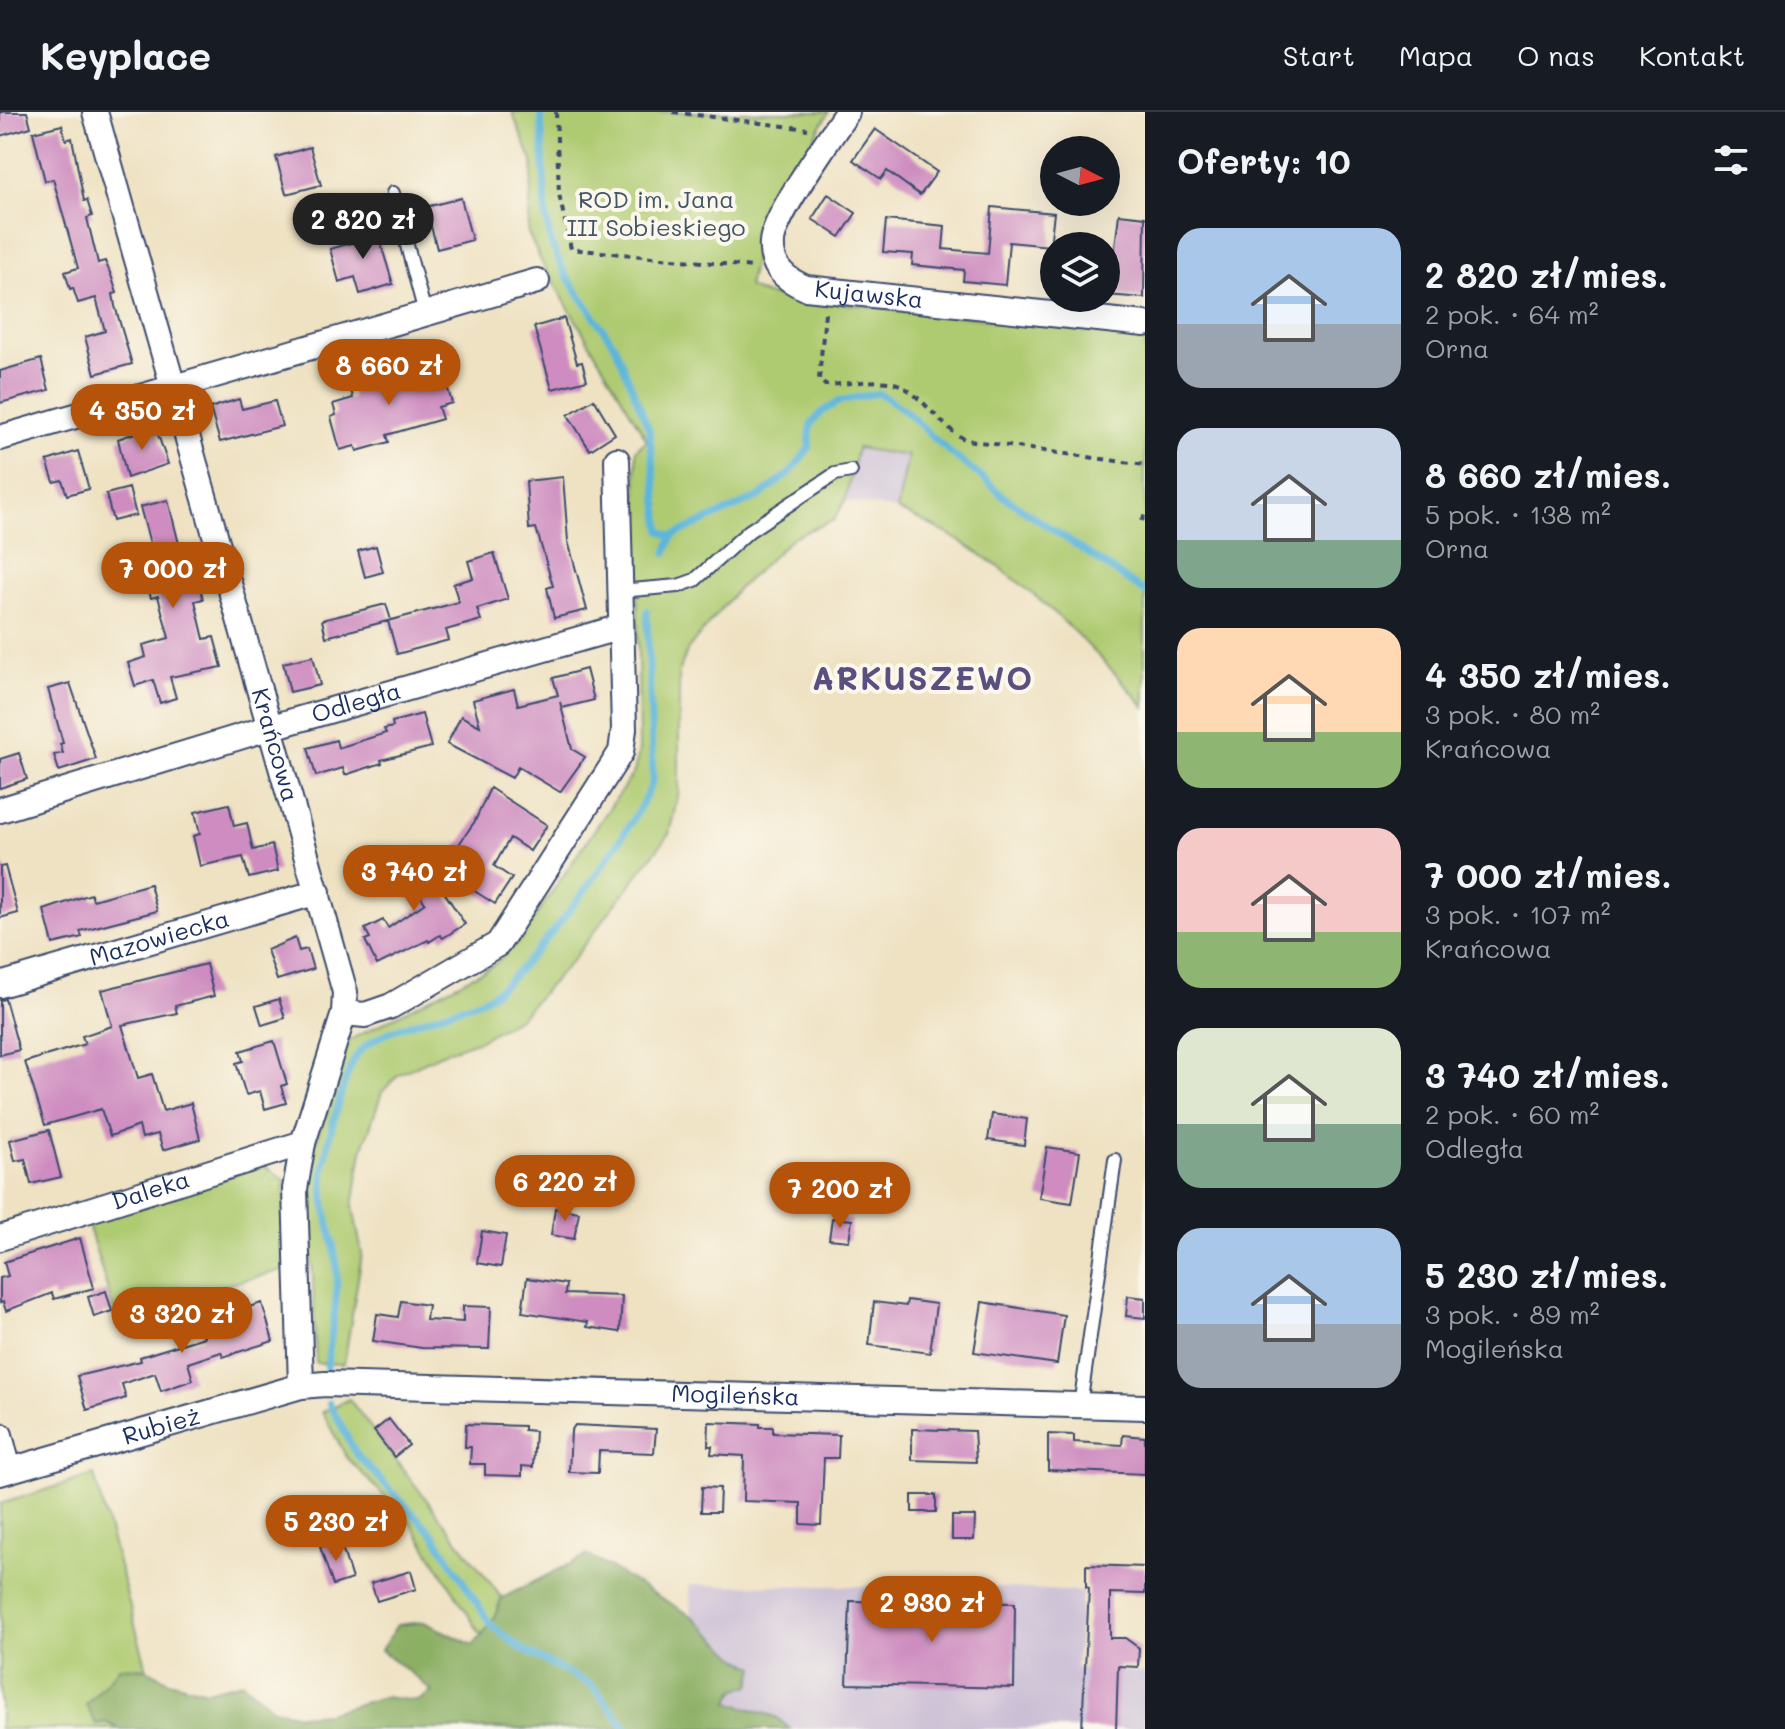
<!DOCTYPE html>
<html lang="pl">
<meta charset="utf-8">
<style>
body{margin:0;font-family:Mali,sans-serif;background:#242831;color:#f1f3f6;height:100vh;display:flex;flex-direction:column;font-size:30px;white-space:nowrap}
*{box-sizing:border-box;margin:0}
p{font-size:26px;color:#9ea1a6}
.icon{flex:none;width:44px;height:44px;fill:none;stroke:currentColor;stroke-width:2;stroke-linecap:round;stroke-linejoin:round}
.map{position:relative;flex:1;overflow:hidden}
.sheet{display:flex;flex-direction:column;background:#171b24;width:640px}
.sheet>*{flex:none}
.needle{width:52px;rotate:96deg}
.buttons{position:absolute;left:1040px;top:24px;display:grid;gap:16px}
.buttons a{display:grid;place-items:center;width:80px;height:80px;border-radius:50%;background:#171b24;box-shadow:0 8px 32px #0002;font-size:40px}
.price{position:absolute;translate:-50% -68px;padding:0 18px;border-radius:28px;background:#b45309;color:#fff;font-size:26px;line-height:52px;filter:drop-shadow(0 2px 4px #0008)}
.price::after{content:'';position:absolute;left:50%;top:48px;width:24px;height:18px;margin-left:-12px;background:inherit;clip-path:polygon(0 0,100% 0,50% 100%)}
.price.active{background:#222;color:#fff}
ul{padding:0;list-style:none}
li{display:flex;align-items:center;gap:24px;height:200px;padding:0 32px}
li span{display:grid;place-items:center;flex:none;width:224px;height:160px;border-radius:24px;color:#555}
li>.icon{margin-inline-start:auto}
span .icon{width:96px;height:96px;fill:#fffc;stroke-width:1}
li b{font-size:34px}
h2{display:flex;justify-content:space-between;align-items:center;height:96px;padding:0 32px;font-size:34px}
header{display:flex;align-items:center;gap:48px;box-sizing:border-box;height:112px;padding:0 40px;background:#171b24;border-bottom:2px solid #363941}
header strong{font-size:38px}
nav{display:flex;gap:44px;margin-inline-start:auto;font-size:28px}
main{display:flex;flex:1;min-height:0}
.map>svg:first-child{display:block}
.industrial{fill:#cbbfd5}
.green{fill:#afcb71;stroke:#657d68;stroke-width:2}
.forest{fill:#8baf63;stroke:#536f60;stroke-width:2}
.lines{fill:none;stroke-linecap:round;stroke-linejoin:round}
.stream{stroke:#5db5da;stroke-width:7}
.building{fill:#ce8cc0}
.lane-casing{stroke:#3b4a6d;stroke-width:16}
.street-casing{stroke:#3b4a6d;stroke-width:28}
.path{stroke:#3b4a6d;stroke-width:4;stroke-dasharray:6 6;stroke-linecap:butt}
.lane{stroke:#fff;stroke-width:12}
.street{stroke:#fff;stroke-width:24}
.labels{text-anchor:middle;stroke-width:8;stroke-linejoin:round;paint-order:stroke}
.park-label{font-size:24px;fill:#405663;stroke:#fbf7ec}
.street-label{font-size:24px;fill:#1b2f5e;stroke:#fbf7ec}
.district-label{font-size:32px;font-weight:bold;letter-spacing:2px;fill:#5a5080;stroke:#fbf7ec}
</style>
<header>
<strong>Keyplace</strong>
<nav><a>Start</a><a>Mapa</a><a>O nas</a><a>Kontakt</a></nav>
</header>
<main>
<div class="map">
<svg width="1145" height="1617" viewBox="0 0 1145 1617">
<rect width="100%" height="100%" fill="#fbf7ec"/>
<filter id="ink" filterUnits="userSpaceOnUse"><feTurbulence type="fractalNoise" baseFrequency=".0125" numOctaves="2"/><feDisplacementMap in="SourceGraphic" scale="16" xChannelSelector="R" yChannelSelector="G"/><feConvolveMatrix kernelMatrix="1 2 1 2 8 2 1 2 1" color-interpolation-filters="sRGB"/></filter>
<filter id="wash" filterUnits="userSpaceOnUse"><feTurbulence type="fractalNoise" baseFrequency=".006" numOctaves="4" result="noise"/><feDisplacementMap in="SourceGraphic" scale="32" xChannelSelector="R" yChannelSelector="G"/><feGaussianBlur stdDeviation="1.8" result="paint"/><feColorMatrix in="noise" values="0 0 0 0 0 0 0 0 0 0 0 0 0 0 0 0 0 1.4 0 .05"/><feComposite in="paint" operator="in"/></filter>
<g filter="url(#wash)">
<rect width="100%" height="100%" fill="#efe2c3"/>
<path class="industrial" d="M 857,336 L 909,343 L 897,398 L 845,389 Z
M 689,1473 L 987,1475 L 1082,1480 L 1076,1555 L 1145,1561 L 1145,1617 L 790,1617 L 776,1605 L 729,1590 L 740,1548 L 692,1504 Z"/>
<path class="green" d="M 512,0 L 829,0 L 795,58 L 764,100 L 748,175 L 766,183 L 1145,224 L 1145,595 C 1077,517 995,436 897,398 L 908,344 L 857,336 L 845,389 L 834,408 L 793,425 L 737,478 L 688,537 L 679,559 L 679,680 L 669,722 L 571,850 L 520,905 L 480,928 L 450,938 L 399,962 L 382,980 L 362,1039 L 353,1094 L 362,1142 L 344,1252 L 316,1251 L 309,1054 L 346,930 L 494,853 L 517,831 L 634,660 L 639,639 L 636,338 L 647,328 L 542,151 L 528,121 L 533,52 Z
M 263,1053 L 285,1068 L 283,1158 L 115,1202 L 87,1109 Z
M 349,1287 L 502,1486 L 491,1513 L 481,1523 L 411,1411 L 347,1346 L 322,1300 Z
M 94,1363 L 147,1557 L 119,1555 L 105,1610 L 120,1617 L 0,1617 L 0,1392 Z"/>
<path class="forest" d="M 588,1443 L 692,1504 L 740,1548 L 755,1555 L 751,1573 L 735,1578 L 729,1590 L 776,1605 L 790,1617 L 121,1617 L 105,1610 L 96,1612 L 86,1593 L 120,1555 L 147,1557 L 169,1569 L 206,1579 L 242,1570 L 273,1597 L 299,1603 L 327,1601 L 384,1585 L 417,1589 L 432,1580 C 416,1563 398,1553 381,1538 L 397,1513 L 424,1510 L 473,1533 L 491,1512 L 502,1486 Z"/>
<g class="lines">
<path class="stream" d="M 541,0 L 546,103 L 551,131 L 565,162 L 615,234 L 649,317 L 661,419 L 672,424
M 666,441 L 672,424 L 760,384 L 791,360 L 809,336 L 811,312 L 822,300 L 840,289 L 878,281 C 909,297 921,316 946,337 C 964,353 984,364 1000,382 L 1145,480
M 327,1258 C 329,1227 338,1193 337,1162 C 337,1132 323,1102 323,1072 C 322,1046 343,964 357,943 C 378,913 457,902 489,884 C 527,862 641,710 653,667 L 647,499
M 329,1291 L 357,1343 L 434,1423 L 491,1513 L 523,1538 L 593,1574 L 627,1617"/>
</g>
<g id="blocks">
<path class="building" d="M 0,0 L 27,0 L 31,15 L 0,24 Z
M 62,13 L 66,28 L 72,26 L 84,89 L 87,88 L 92,104 L 87,106 L 98,151 L 105,149 L 111,163 L 117,181 L 113,182 L 115,194 L 132,252 L 95,262 L 85,225 L 105,219 L 96,186 L 78,191 L 73,176 L 70,177 L 65,160 L 78,156 L 53,67 L 45,69 L 33,20 Z
M 875,17 L 937,60 L 920,83 L 887,59 L 881,67 L 853,48 Z
M 310,35 L 321,73 L 286,82 L 276,45 Z
M 828,82 L 856,101 L 840,125 L 812,107 Z
M 461,86 L 472,128 L 437,137 L 426,95 Z
M 992,95 L 1054,101 L 1050,134 L 1009,130 L 1005,173 L 963,169 L 964,158 L 912,153 L 913,142 L 883,140 L 886,108 L 945,114 L 943,137 L 988,141 Z
M 1119,102 L 1145,105 L 1144,186 L 1106,183 L 1106,152 L 1113,152 Z
M 375,113 L 393,172 L 360,182 L 355,165 L 339,170 L 330,137 L 354,130 L 351,120 Z
M 564,206 L 577,251 L 582,250 L 587,268 L 552,277 L 534,215 Z
M 41,247 L 49,278 L 0,291 L 0,259 Z
M 427,253 L 430,261 L 442,257 L 452,291 L 438,295 L 442,307 L 387,323 L 389,330 L 357,339 L 355,334 L 340,338 L 331,305 L 336,303 L 333,292 L 353,286 L 349,270 L 371,264 L 372,270 Z
M 239,287 L 242,297 L 275,289 L 282,314 L 220,330 L 210,296 Z
M 594,287 L 615,322 L 590,338 L 568,303 Z
M 155,314 L 168,352 L 127,366 L 118,327 Z
M 78,339 L 89,377 L 67,383 L 62,368 L 54,370 L 47,349 Z
M 563,365 L 568,429 L 587,498 L 554,506 L 547,476 L 553,474 L 536,416 L 529,417 L 526,369 Z
M 129,376 L 136,403 L 113,409 L 106,382 Z
M 168,388 L 181,440 L 190,437 L 203,487 L 195,489 L 204,527 L 214,525 L 222,555 L 170,565 L 176,586 L 160,591 L 153,568 L 135,574 L 128,551 L 146,545 L 143,533 L 169,526 L 158,484 L 151,486 L 145,465 L 154,463 L 149,448 L 154,446 L 140,395 Z
M 376,434 L 383,460 L 365,465 L 358,439 Z
M 494,441 L 508,487 L 477,497 L 481,508 L 446,518 L 449,528 L 397,542 L 388,509 L 459,490 L 453,472 L 473,466 L 468,449 Z
M 386,492 L 391,508 L 326,525 L 322,508 Z
M 313,544 L 320,573 L 290,580 L 283,551 Z
M 586,557 L 594,588 L 562,596 L 560,590 L 572,637 L 585,645 L 560,680 L 518,655 L 512,666 L 447,632 L 461,604 L 480,614 L 473,588 L 514,577 L 518,593 L 558,583 L 553,566 Z
M 70,571 L 96,647 L 59,659 L 54,643 L 63,641 L 60,632 L 63,631 L 48,577 Z
M 422,602 L 431,635 L 381,648 L 382,651 L 345,663 L 343,656 L 316,664 L 308,636 L 336,628 L 338,636 L 386,621 L 384,617 L 393,615 L 392,610 Z
M 19,641 L 27,667 L 0,676 L 0,647 Z
M 490,676 L 547,713 L 530,739 L 510,726 L 494,754 L 512,766 L 495,792 L 441,758 L 475,709 Z
M 229,692 L 234,714 L 247,711 L 253,738 L 272,733 L 278,759 L 249,766 L 243,745 L 200,754 L 193,724 L 200,722 L 195,700 Z
M 417,739 L 465,812 L 443,826 L 440,823 L 429,830 L 428,828 L 377,853 L 365,828 L 370,826 L 365,817 L 383,808 L 388,816 L 425,791 L 408,764 L 389,775 L 380,760 Z
M 5,754 L 18,801 L 0,806 L 0,755 Z
M 150,772 L 157,799 L 80,819 L 82,825 L 53,832 L 44,798 L 91,782 L 93,788 Z
M 295,826 L 299,839 L 307,837 L 313,857 L 277,868 L 267,838 Z
M 206,852 L 214,884 L 175,894 L 177,901 L 122,913 L 138,966 L 152,962 L 163,999 L 191,991 L 200,1027 L 163,1038 L 158,1022 L 142,1026 L 139,1014 L 110,1024 L 101,997 L 45,1013 L 25,950 L 85,932 L 82,924 L 112,914 L 102,878 Z
M 5,887 L 19,938 L 0,943 L 0,888 Z
M 279,887 L 285,906 L 262,913 L 256,894 Z
M 274,929 L 287,972 L 281,974 L 286,991 L 265,997 L 260,979 L 246,983 L 236,951 L 243,949 L 240,939 Z
M 992,1002 L 1027,1007 L 1024,1033 L 988,1028 Z
M 49,1018 L 61,1065 L 31,1072 L 25,1047 L 15,1049 L 10,1028 Z
M 1047,1035 L 1080,1040 L 1072,1091 L 1039,1086 Z
M 555,1096 L 579,1100 L 574,1127 L 551,1123 Z
M 832,1106 L 852,1108 L 849,1129 L 829,1127 Z
M 482,1119 L 506,1123 L 501,1155 L 477,1151 Z
M 80,1126 L 94,1176 L 54,1187 L 52,1181 L 6,1199 L 3,1190 L 0,1191 L 0,1166 L 8,1164 L 4,1150 Z
M 527,1166 L 566,1172 L 565,1182 L 622,1184 L 620,1220 L 587,1215 L 588,1210 L 522,1200 Z
M 106,1179 L 112,1199 L 94,1205 L 88,1185 Z
M 1128,1184 L 1145,1186 L 1145,1206 L 1126,1204 Z
M 247,1188 L 249,1195 L 262,1191 L 273,1229 L 223,1245 L 221,1240 L 188,1251 L 193,1268 L 161,1279 L 155,1261 L 122,1272 L 126,1286 L 87,1298 L 77,1264 L 141,1249 L 140,1245 L 204,1225 L 199,1210 L 228,1202 L 226,1194 Z
M 907,1188 L 936,1192 L 930,1241 L 869,1233 L 874,1190 L 906,1194 Z
M 401,1189 L 428,1193 L 426,1208 L 463,1210 L 463,1194 L 491,1195 L 489,1237 L 422,1236 L 373,1229 L 377,1202 L 398,1205 Z
M 982,1190 L 1064,1203 L 1057,1252 L 974,1240 Z
M 389,1307 L 409,1333 L 394,1345 L 374,1319 Z
M 709,1310 L 760,1312 L 760,1315 L 773,1315 L 773,1321 L 839,1323 L 838,1346 L 824,1346 L 821,1413 L 801,1412 L 801,1391 L 743,1389 L 744,1344 L 711,1342 L 712,1334 L 708,1334 Z
M 466,1312 L 524,1314 L 524,1318 L 535,1319 L 533,1355 L 522,1354 L 522,1364 L 485,1363 L 485,1352 L 470,1352 L 471,1335 L 465,1335 Z
M 575,1313 L 656,1317 L 654,1341 L 599,1339 L 598,1361 L 569,1360 L 571,1319 Z
M 912,1317 L 974,1319 L 976,1350 L 912,1348 Z
M 1048,1322 L 1074,1323 L 1074,1330 L 1122,1333 L 1123,1323 L 1145,1325 L 1145,1362 L 1048,1358 Z
M 702,1375 L 720,1376 L 719,1400 L 701,1400 Z
M 912,1383 L 936,1383 L 936,1400 L 912,1400 Z
M 952,1404 L 975,1404 L 974,1428 L 952,1428 Z
M 340,1429 L 352,1467 L 333,1473 L 320,1435 Z
M 1086,1453 L 1145,1455 L 1145,1482 L 1110,1481 L 1110,1526 L 1125,1526 L 1139,1536 L 1138,1555 L 1118,1554 L 1116,1617 L 1082,1617 L 1089,1476 L 1086,1475 Z
M 411,1459 L 416,1477 L 377,1489 L 371,1471 Z
M 850,1489 L 1015,1491 L 1014,1576 L 847,1572 Z"/>
</g>
</g>
<g filter="url(#ink)">
<use href="#blocks" fill-opacity="0" stroke="#3b4a6d" stroke-width="2"/>
<g class="lines">
<g class="lane-casing">
<path id="lane" d="M 393,81 L 425,201
M 620,479 L 678,474 L 695,468 L 749,419 L 835,362 L 851,359
M 1080,1294 L 1115,1048"/>
</g>
<g class="street-casing">
<g id="street">
<path id="s1" d="M 95,0 L 345,880 L 344,901 L 303,1031 L 295,1077 L 301,1274"/>
<path id="s2" d="M 847,0 C 830,26 774,103 772,130 C 770,155 786,168 806,176 L 1145,212"/>
<path d="M 0,326 L 537,169"/>
<path id="s3" d="M 0,698 L 272,615 L 621,515"/>
<path id="s4" d="M 0,873 L 318,780"/>
<path d="M 344,901 L 365,903 L 391,894 L 498,832 L 621,640 L 624,617 L 617,348"/>
<path id="s5" d="M 0,1126 L 303,1031"/>
<path d="M 0,1323 L 9,1358"/>
<path id="s6" d="M 0,1361 L 301,1274 L 325,1272 L 1145,1295"/>
</g>
</g>
<path class="path" d="M 556,0 L 559,82 L 571,137 L 753,155
M 673,0 L 808,17
M 825,201 L 819,267 L 825,273 C 846,273 883,264 902,274 C 926,288 941,315 966,328 L 1145,353
M 1142,409 L 1145,402"/>
<use href="#lane" class="lane"/>
<use href="#street" class="street"/>
</g>
</g>
<g class="labels">
<g class="park-label">
<text x="656" y="96">ROD im. Jana<tspan x="656" dy="28">III Sobieskiego</tspan></text>
</g>
<g class="street-label">
<text dy="8" stroke="none"><textPath href="#s2" startOffset="276">Kujawska</textPath></text>
<text dy="8" stroke="none"><textPath href="#s3" startOffset="372">Odległa</textPath></text>
<text dy="8" stroke="none"><textPath href="#s1" startOffset="658">Krańcowa</textPath></text>
<text dy="8" stroke="none"><textPath href="#s4" startOffset="166">Mazowiecka</textPath></text>
<text dy="8" stroke="none"><textPath href="#s5" startOffset="158">Daleka</textPath></text>
<text dy="8" stroke="none"><textPath href="#s6" startOffset="748">Mogileńska</textPath></text>
<text dy="8" stroke="none"><textPath href="#s6" startOffset="168">Rubież</textPath></text>
</g>
<g class="district-label">
<text x="923" y="578">ARKUSZEWO</text>
</g>
</g>
</svg>
<div class="buttons">
<a><svg class="needle" viewBox="-14 -14 28 28"><path d="M0-13l5 13h-10z" fill="#e53935"/><path d="M0 13l5-13h-10z" fill="#9ea1a6"/></svg></a>
<a><svg class="icon" aria-label="layers" viewBox="0 0 24 24"><path d="M12 4l9 5-9 5-9-5zM3 14l9 5 9-5"/></svg></a>
</div>
<b class="price active" style="left:363px;top:149px">2 820 zł</b>
<b class="price" style="left:389px;top:295px">8 660 zł</b>
<b class="price" style="left:142px;top:340px">4 350 zł</b>
<b class="price" style="left:173px;top:498px">7 000 zł</b>
<b class="price" style="left:414px;top:801px">3 740 zł</b>
<b class="price" style="left:565px;top:1111px">6 220 zł</b>
<b class="price" style="left:840px;top:1118px">7 200 zł</b>
<b class="price" style="left:182px;top:1243px">3 320 zł</b>
<b class="price" style="left:336px;top:1451px">5 230 zł</b>
<b class="price" style="left:932px;top:1532px">2 930 zł</b>
</div>
<section class="sheet">
<h2>Oferty: 10<svg class="icon" aria-label="filters" viewBox="0 0 24 24"><path d="M4 7h16M4 17h16"/><circle cx="9" cy="7" r="2"/><circle cx="15" cy="17" r="2"/></svg></h2>
<ul>
<li><span style="background:linear-gradient(#a9c7e8 60%,#9aa5b1 0)"><svg class="icon" aria-label="home" viewBox="0 0 24 24"><path d="M3 11l9-7 9 7M6 9v11h12V9"/></svg></span><div><b>2 820 zł/mies.</b><p>2 pok. · 64 m²</p><p>Orna</p></div></li>
<li><span style="background:linear-gradient(#c9d6e8 70%,#7fa58c 0)"><svg class="icon" aria-label="home" viewBox="0 0 24 24"><path d="M3 11l9-7 9 7M6 9v11h12V9"/></svg></span><div><b>8 660 zł/mies.</b><p>5 pok. · 138 m²</p><p>Orna</p></div></li>
<li><span style="background:linear-gradient(#ffd9b3 65%,#8fb573 0)"><svg class="icon" aria-label="home" viewBox="0 0 24 24"><path d="M3 11l9-7 9 7M6 9v11h12V9"/></svg></span><div><b>4 350 zł/mies.</b><p>3 pok. · 80 m²</p><p>Krańcowa</p></div></li>
<li><span style="background:linear-gradient(#f6c9c9 65%,#8fb573 0)"><svg class="icon" aria-label="home" viewBox="0 0 24 24"><path d="M3 11l9-7 9 7M6 9v11h12V9"/></svg></span><div><b>7 000 zł/mies.</b><p>3 pok. · 107 m²</p><p>Krańcowa</p></div></li>
<li><span style="background:linear-gradient(#dfe7d0 60%,#7fa58c 0)"><svg class="icon" aria-label="home" viewBox="0 0 24 24"><path d="M3 11l9-7 9 7M6 9v11h12V9"/></svg></span><div><b>3 740 zł/mies.</b><p>2 pok. · 60 m²</p><p>Odległa</p></div></li>
<li><span style="background:linear-gradient(#a9c7e8 60%,#9aa5b1 0)"><svg class="icon" aria-label="home" viewBox="0 0 24 24"><path d="M3 11l9-7 9 7M6 9v11h12V9"/></svg></span><div><b>5 230 zł/mies.</b><p>3 pok. · 89 m²</p><p>Mogileńska</p></div></li>
</ul>
</section>
</main>
